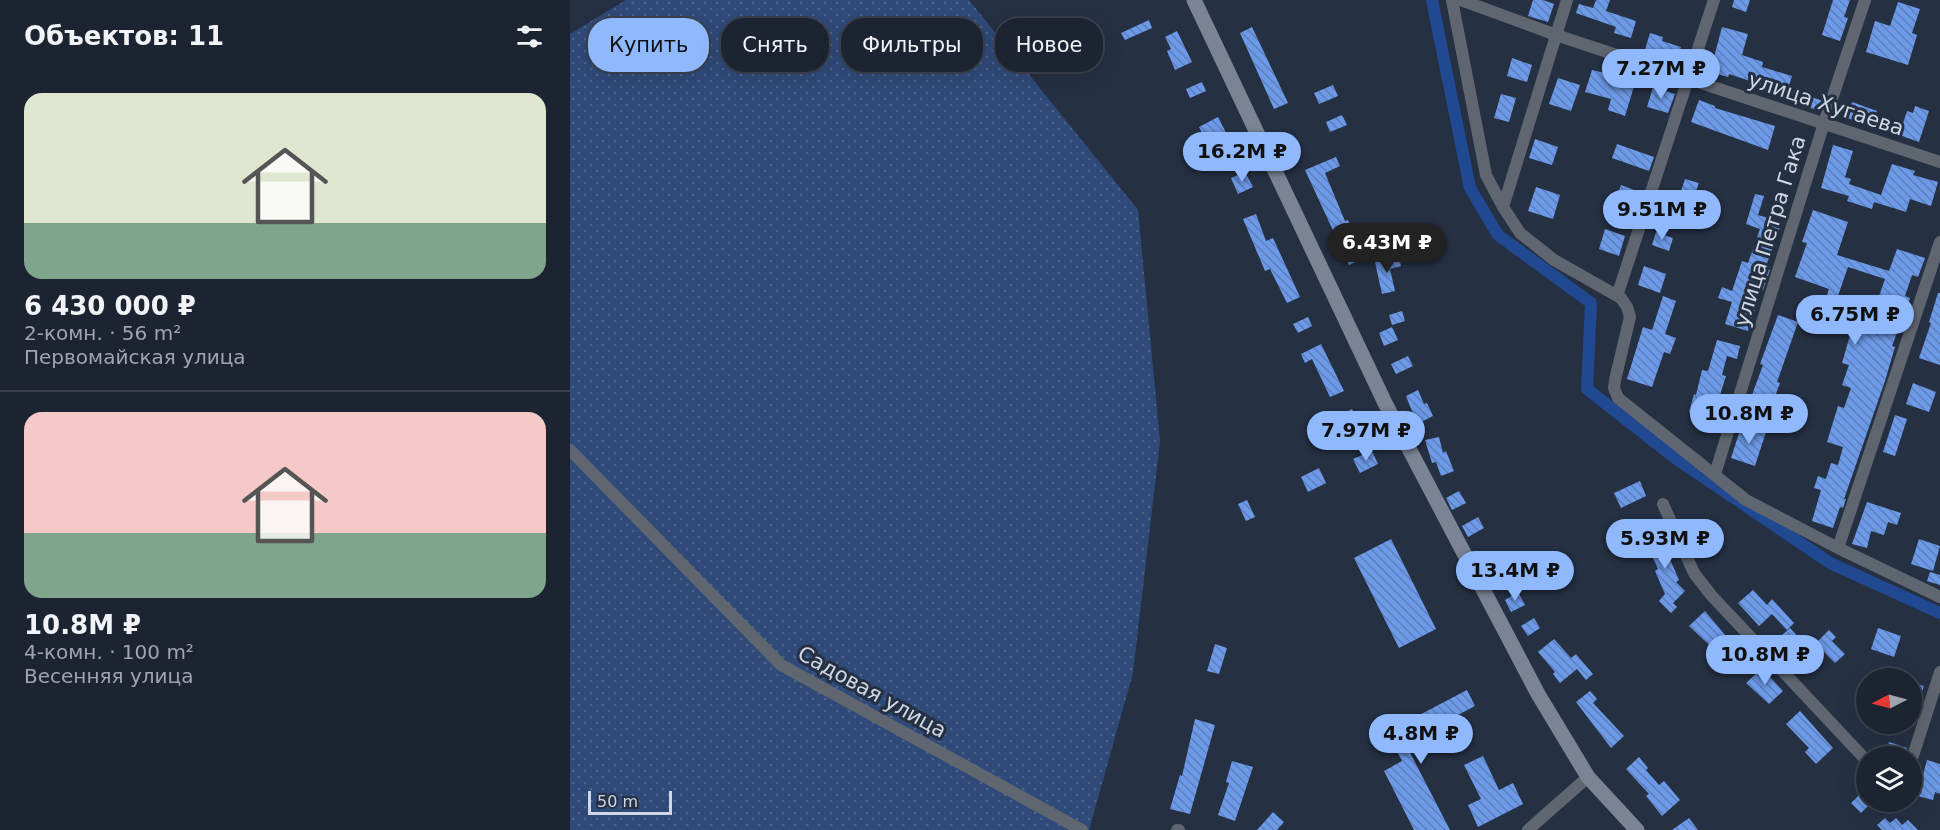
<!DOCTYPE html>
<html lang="ru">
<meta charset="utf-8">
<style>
body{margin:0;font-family:"DejaVu Sans",sans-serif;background:#252c3a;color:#f1f3f6;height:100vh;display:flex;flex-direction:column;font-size:22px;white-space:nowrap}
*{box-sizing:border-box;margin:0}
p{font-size:20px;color:#a0a4ac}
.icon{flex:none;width:33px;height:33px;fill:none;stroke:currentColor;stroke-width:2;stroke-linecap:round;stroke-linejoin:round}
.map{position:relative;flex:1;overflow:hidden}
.panel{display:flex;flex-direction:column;background:#1c2432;width:570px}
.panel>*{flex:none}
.guide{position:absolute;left:18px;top:18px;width:570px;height:54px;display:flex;gap:12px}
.needle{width:39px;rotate:264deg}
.buttons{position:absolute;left:1286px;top:668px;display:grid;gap:12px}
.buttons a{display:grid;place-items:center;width:66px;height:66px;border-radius:50%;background:#1c2432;box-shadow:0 6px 24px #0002,0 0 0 2px #3a414d;font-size:30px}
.scale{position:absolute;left:18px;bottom:15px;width:84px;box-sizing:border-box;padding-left:6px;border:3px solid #d0d8e5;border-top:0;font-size:16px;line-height:21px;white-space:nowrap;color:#d0d8e5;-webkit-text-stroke:4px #253043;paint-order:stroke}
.price{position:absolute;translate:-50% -51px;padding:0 14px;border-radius:21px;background:#8fb8fd;color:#111;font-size:20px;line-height:39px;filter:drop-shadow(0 2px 3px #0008)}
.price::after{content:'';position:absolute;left:50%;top:36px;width:18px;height:14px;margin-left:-9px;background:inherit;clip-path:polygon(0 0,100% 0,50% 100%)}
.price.active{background:#222;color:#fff}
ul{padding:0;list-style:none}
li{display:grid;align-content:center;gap:12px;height:318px;padding:0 24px}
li+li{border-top:2px solid #3a414d}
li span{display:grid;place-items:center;height:186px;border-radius:18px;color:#555}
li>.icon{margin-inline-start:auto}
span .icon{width:108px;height:108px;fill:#fffc;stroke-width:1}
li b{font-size:26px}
h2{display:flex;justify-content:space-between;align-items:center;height:72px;padding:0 24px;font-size:26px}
.tag{padding:0 21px;border-radius:24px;background:#1c2432;box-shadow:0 6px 24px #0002,0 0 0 2px #3a414d;font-size:21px;line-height:54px}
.tag.active{background:#8fb8fd;color:#111}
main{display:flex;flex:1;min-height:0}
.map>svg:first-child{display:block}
.green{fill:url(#green-dots)}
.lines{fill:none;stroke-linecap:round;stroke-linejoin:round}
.canal{stroke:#204991;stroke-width:12}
.building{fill:url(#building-back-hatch)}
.minor{stroke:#606670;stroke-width:12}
.secondary{stroke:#7b8494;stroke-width:15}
.labels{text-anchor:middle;stroke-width:6;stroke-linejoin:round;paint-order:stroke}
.street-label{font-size:21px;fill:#d0d8e5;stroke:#253043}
</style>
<main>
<section class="panel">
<h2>Объектов: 11<svg class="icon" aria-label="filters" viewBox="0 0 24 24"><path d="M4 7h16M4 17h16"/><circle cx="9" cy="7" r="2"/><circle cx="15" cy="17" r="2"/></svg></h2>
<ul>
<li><span style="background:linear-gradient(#dfe7d0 70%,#7fa58c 0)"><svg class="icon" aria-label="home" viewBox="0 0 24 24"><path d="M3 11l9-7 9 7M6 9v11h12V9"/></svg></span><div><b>6 430 000 ₽</b><p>2-комн. · 56 m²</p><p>Первомайская улица</p></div></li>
<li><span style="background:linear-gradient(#f6c9c9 65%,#7fa58c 0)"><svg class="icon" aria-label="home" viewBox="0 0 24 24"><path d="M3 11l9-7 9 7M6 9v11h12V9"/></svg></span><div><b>10.8M ₽</b><p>4-комн. · 100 m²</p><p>Весенняя улица</p></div></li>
</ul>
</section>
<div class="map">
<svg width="1370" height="830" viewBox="0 0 1370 830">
<defs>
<pattern id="green-dots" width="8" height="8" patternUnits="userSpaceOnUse" patternTransform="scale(1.5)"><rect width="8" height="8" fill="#2f4a79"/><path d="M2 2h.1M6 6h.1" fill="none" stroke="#4c638c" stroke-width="1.8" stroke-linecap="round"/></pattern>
<pattern id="building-back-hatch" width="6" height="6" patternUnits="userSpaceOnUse" patternTransform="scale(1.5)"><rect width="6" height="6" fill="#6c9ae9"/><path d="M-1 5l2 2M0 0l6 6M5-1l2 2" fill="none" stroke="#5e7fb8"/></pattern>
</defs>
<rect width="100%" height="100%" fill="#253043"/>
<path class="green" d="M 56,0 L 399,0 L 568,210 L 590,441 L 563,673 L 519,830 L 0,830 L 0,34 Z"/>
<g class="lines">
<path class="canal" d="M 862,0 L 900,188 L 928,235 L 1021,303 L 1017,389 L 1105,458 L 1260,563 L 1370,613"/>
</g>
<path class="building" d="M 963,0 L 973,0 L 984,4 L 978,22 L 958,16 Z
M 1026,0 L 1040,0 L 1036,11 L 1066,21 L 1061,38 L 1044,33 L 1046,27 L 1006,13 L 1009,4 L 1023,8 Z
M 1164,0 L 1180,0 L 1176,12 L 1162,7 Z
M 1263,0 L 1280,0 L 1274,17 L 1278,18 L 1270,41 L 1252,35 Z
M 1328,2 L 1350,9 L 1342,33 L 1347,35 L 1338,65 L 1296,52 L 1305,21 L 1320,26 Z
M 579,20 L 582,28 L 555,40 L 551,33 Z
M 682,27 L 718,103 L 704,109 L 670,33 Z
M 1152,27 L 1178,34 L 1172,55 L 1193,62 L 1192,67 L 1222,76 L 1218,89 L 1253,101 L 1249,111 L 1196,92 L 1198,87 L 1159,74 L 1158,77 L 1140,72 Z
M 607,31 L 622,62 L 605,70 L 597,51 L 601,49 L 595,37 Z
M 1080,33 L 1093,37 L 1092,41 L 1111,47 L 1106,63 L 1074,53 Z
M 942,58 L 962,65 L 957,82 L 937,76 Z
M 1022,70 L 1066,80 L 1055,116 L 1038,110 L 1041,99 L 1015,92 Z
M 988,78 L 1010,85 L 1001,111 L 979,104 Z
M 632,82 L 636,91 L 620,98 L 616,89 Z
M 763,85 L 768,96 L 749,104 L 744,93 Z
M 1083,87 L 1105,94 L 1098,113 L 1077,107 Z
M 931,94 L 946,98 L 939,122 L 924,118 Z
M 1129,100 L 1145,106 L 1145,108 L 1205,126 L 1198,150 L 1121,122 Z
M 1282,102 L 1307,111 L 1302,127 L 1277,118 Z
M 1345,106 L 1359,111 L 1349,142 L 1329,135 L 1337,111 L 1343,113 Z
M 772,115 L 777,125 L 760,132 L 756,122 Z
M 648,117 L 668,156 L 655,163 L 647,147 L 641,150 L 629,127 Z
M 965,139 L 988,147 L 982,165 L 959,158 Z
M 1047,144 L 1084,157 L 1079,171 L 1042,158 Z
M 1263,145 L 1283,151 L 1275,177 L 1281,179 L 1279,184 L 1311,195 L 1322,164 L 1345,171 L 1343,175 L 1368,182 L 1361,206 L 1340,199 L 1336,212 L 1304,202 L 1302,209 L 1277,201 L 1279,196 L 1251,188 Z
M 766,157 L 770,166 L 755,173 L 775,221 L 778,220 L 795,258 L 779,265 L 735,170 Z
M 675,172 L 683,187 L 668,194 L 661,178 Z
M 1115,179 L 1129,183 L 1126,191 L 1134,193 L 1127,212 L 1133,214 L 1129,227 L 1115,223 L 1120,207 L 1107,203 Z
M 1051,185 L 1072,193 L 1066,211 L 1045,202 Z
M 966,187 L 990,195 L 983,219 L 958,211 Z
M 1185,194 L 1194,196 L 1188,215 L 1212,222 L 1195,269 L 1200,270 L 1193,290 L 1182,286 L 1176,306 L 1185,309 L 1178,331 L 1155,324 L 1162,302 L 1148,298 L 1152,287 L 1162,291 L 1172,261 L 1178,263 L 1190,229 L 1176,224 Z
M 1243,210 L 1278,222 L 1267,255 L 1319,271 L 1327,249 L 1355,258 L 1348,277 L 1342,275 L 1335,296 L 1340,298 L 1322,346 L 1325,347 L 1315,381 L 1274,499 L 1276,499 L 1273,508 L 1270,507 L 1263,528 L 1242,521 L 1251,490 L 1244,488 L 1248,476 L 1256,479 L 1261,463 L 1268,465 L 1273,447 L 1257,442 L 1268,406 L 1274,408 L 1281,388 L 1272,385 L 1279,365 L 1272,363 L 1291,297 L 1307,302 L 1315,279 L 1278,267 L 1262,313 L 1252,309 L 1259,289 L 1225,277 L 1237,243 L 1232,242 Z
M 686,214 L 696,241 L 703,238 L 730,297 L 717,303 L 700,269 L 695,271 L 673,219 Z
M 1035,229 L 1055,236 L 1049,256 L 1029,249 Z
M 1086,232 L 1103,238 L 1099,251 L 1082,245 Z
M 829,257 L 831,266 L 820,269 L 825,291 L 812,294 L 805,262 Z
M 1074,266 L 1096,274 L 1090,293 L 1068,285 Z
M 1368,293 L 1370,293 L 1370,365 L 1349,358 L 1361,323 L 1359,322 Z
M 1093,296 L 1106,301 L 1095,334 L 1106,338 L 1100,354 L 1094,352 L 1082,387 L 1057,379 L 1073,327 L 1082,330 Z
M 832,311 L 835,321 L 822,325 L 819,315 Z
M 1208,315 L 1228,322 L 1207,382 L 1210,383 L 1200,410 L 1179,403 L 1193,365 L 1190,364 Z
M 738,317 L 742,326 L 728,333 L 723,324 Z
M 822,327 L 828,340 L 814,346 L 809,333 Z
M 1147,340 L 1170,346 L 1167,359 L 1157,356 L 1152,375 L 1156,376 L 1142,420 L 1119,412 L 1124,394 L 1126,395 L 1132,370 L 1138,371 Z
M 751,344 L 774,391 L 760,397 L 742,359 L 735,363 L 731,354 Z
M 838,356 L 843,366 L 826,374 L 821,364 Z
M 1343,383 L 1366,392 L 1359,412 L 1336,404 Z
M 848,390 L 854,404 L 857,403 L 863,416 L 847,424 L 836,396 Z
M 782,409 L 794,432 L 781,438 L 769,415 Z
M 1325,415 L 1337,419 L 1325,456 L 1313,452 Z
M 1172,424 L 1196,432 L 1185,466 L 1161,458 Z
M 869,437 L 873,453 L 876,451 L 884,471 L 871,476 L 866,462 L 862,463 L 855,440 Z
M 802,451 L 808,464 L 790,473 L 783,459 Z
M 749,468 L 756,483 L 738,492 L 731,477 Z
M 1070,481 L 1076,496 L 1051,508 L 1044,493 Z
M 889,491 L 896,503 L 882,510 L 876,498 Z
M 677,500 L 685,517 L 676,521 L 668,504 Z
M 1297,502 L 1331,513 L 1327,525 L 1318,522 L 1314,535 L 1301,531 L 1297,548 L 1282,544 Z
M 908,517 L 914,528 L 898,537 L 892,526 Z
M 1091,530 L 1099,549 L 1096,550 L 1109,580 L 1106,582 L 1115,591 L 1103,603 L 1107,607 L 1101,613 L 1089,601 L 1095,594 L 1085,571 L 1088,569 L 1074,538 Z
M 821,539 L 866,629 L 829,648 L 784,558 Z
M 1349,539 L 1370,546 L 1363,571 L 1341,564 Z
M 931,555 L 936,563 L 917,573 L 912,565 Z
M 1360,572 L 1370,575 L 1370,585 L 1357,581 Z
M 1183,590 L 1197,605 L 1202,599 L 1224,623 L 1217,630 L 1202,614 L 1189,626 L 1168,603 Z
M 948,592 L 955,605 L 941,612 L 935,600 Z
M 1135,611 L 1161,642 L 1149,654 L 1119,626 Z
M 964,618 L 970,628 L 958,636 L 951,626 Z
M 1220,628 L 1233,642 L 1217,658 L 1203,643 Z
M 1308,628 L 1331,636 L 1324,657 L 1301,649 Z
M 1259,630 L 1266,637 L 1262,641 L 1275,654 L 1265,663 L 1252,650 L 1250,653 L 1243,646 Z
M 984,639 L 1001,658 L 1006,654 L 1023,674 L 1016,680 L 1007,669 L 990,683 L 983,674 L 985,672 L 968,652 Z
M 645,644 L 657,648 L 649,674 L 637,671 Z
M 1192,668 L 1213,691 L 1199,704 L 1176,683 Z
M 1341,682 L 1354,686 L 1350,697 L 1341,694 Z
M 897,690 L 905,706 L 835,743 L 880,830 L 844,830 L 814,771 L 832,761 L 817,732 Z
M 1020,691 L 1027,699 L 1023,703 L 1054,736 L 1041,748 L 1006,702 Z
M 1230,711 L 1263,748 L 1246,764 L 1235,752 L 1239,748 L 1216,724 Z
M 625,719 L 645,725 L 620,814 L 600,809 L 610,775 L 612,776 Z
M 1319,742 L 1337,748 L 1334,756 L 1314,756 Z
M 913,756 L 929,790 L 943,783 L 953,804 L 908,827 L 898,805 L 911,799 L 894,765 Z
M 1069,757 L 1078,768 L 1076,770 L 1089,785 L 1094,781 L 1110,800 L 1092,816 L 1076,796 L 1079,794 L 1056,769 Z
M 1357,760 L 1370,764 L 1370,794 L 1365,792 L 1363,800 L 1347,796 Z
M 662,761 L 683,767 L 665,821 L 648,815 L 659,783 L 656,782 Z
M 1296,788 L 1296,801 L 1303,801 L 1291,813 L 1281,803 Z
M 703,812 L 714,822 L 707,830 L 687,830 Z
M 1119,818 L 1128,830 L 1102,830 Z
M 1315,818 L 1320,823 L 1326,818 L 1332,825 L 1338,820 L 1348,830 L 1312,830 L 1307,825 Z"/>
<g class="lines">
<path class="minor" d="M 882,0 L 916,175 L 933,207 L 950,233 L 984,260 L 1051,298 L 1057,307 L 1060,317 L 1045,380 L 1044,388 L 1048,398 L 1176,500 L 1268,548 L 1370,597
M 891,0 L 986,35 L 1370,162
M 933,207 L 997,0
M 1047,296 L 1144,0
M 0,450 L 211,665 L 512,830
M 1145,474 L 1254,123 L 1295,0
M 1093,504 L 1124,573 L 1141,595 L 1296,760
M 1268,548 L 1370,242
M 1341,762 L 1370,672
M 607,830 L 609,830
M 958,830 L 1018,777"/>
<path class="secondary" d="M 624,0 L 815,403 L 968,694 L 1018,777 L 1067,830"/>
</g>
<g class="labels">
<g class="street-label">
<text transform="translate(1256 104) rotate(18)" y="7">улица Хугаева</text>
<text transform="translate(1200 231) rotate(-73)" y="7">улица Петра Гака</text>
<text transform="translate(302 692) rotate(29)" y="7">Садовая улица</text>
</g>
</g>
</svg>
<div class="buttons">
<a><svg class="needle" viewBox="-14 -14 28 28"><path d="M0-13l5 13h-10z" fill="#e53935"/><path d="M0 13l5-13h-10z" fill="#a0a4ac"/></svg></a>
<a><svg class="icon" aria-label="layers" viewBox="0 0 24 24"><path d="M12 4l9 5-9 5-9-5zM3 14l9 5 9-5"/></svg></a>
</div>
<div class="scale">50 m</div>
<b class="price" style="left:1091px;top:100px">7.27M ₽</b>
<b class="price" style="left:672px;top:183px">16.2M ₽</b>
<b class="price" style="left:1092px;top:241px">9.51M ₽</b>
<b class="price active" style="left:817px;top:274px">6.43M ₽</b>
<b class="price" style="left:1285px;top:346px">6.75M ₽</b>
<b class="price" style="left:1179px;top:445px">10.8M ₽</b>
<b class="price" style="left:796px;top:462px">7.97M ₽</b>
<b class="price" style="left:1095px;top:570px">5.93M ₽</b>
<b class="price" style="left:945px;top:602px">13.4M ₽</b>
<b class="price" style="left:1195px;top:686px">10.8M ₽</b>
<b class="price" style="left:851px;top:765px">4.8M ₽</b>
<div class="guide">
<a class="tag active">Купить</a>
<a class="tag">Снять</a>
<a class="tag">Фильтры</a>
<a class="tag">Новое</a>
</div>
</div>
</main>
